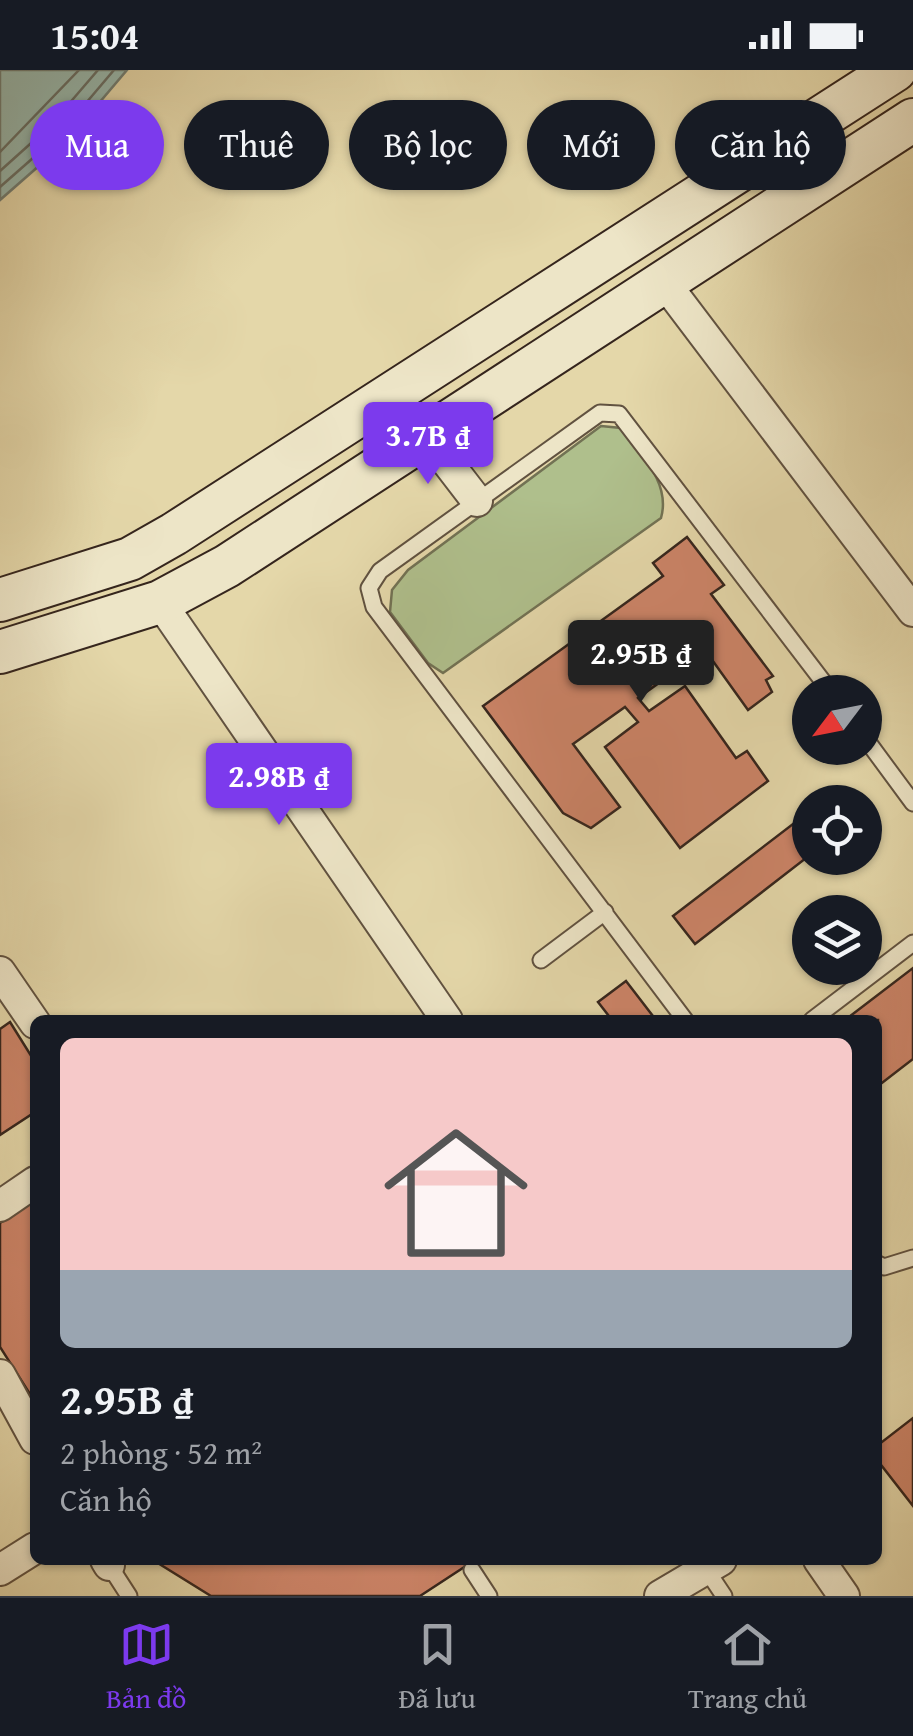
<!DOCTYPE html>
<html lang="vi">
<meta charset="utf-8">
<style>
body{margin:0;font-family:"Gentium Book Plus",serif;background:#242831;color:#f1f3f6;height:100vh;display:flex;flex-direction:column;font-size:38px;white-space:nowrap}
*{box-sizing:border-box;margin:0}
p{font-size:32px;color:#9ea1a6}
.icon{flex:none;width:55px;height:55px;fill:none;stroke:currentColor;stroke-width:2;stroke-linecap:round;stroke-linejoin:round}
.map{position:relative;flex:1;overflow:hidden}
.side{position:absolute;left:30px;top:945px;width:852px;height:550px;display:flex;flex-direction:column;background:#171b24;border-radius:15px;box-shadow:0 2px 8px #0004}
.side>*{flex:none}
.hud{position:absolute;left:30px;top:30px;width:855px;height:90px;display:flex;gap:20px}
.needle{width:65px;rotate:238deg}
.buttons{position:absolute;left:792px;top:605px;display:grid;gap:20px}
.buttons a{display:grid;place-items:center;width:90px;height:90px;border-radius:50%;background:#171b24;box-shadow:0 2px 8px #0004;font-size:50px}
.price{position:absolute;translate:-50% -85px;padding:0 22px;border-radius:10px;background:#7c3aed;color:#fff;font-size:32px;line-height:65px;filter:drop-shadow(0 2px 5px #0008)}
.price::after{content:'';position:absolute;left:50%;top:60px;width:30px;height:22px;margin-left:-15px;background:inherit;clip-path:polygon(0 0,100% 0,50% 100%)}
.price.selected{background:#222;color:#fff}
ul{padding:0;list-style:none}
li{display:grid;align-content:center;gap:20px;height:530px;padding:0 30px}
li span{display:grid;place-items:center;height:310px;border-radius:15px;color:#555}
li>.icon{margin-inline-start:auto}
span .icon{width:180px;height:180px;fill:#fffc;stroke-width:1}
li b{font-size:42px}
.tag{padding:0 35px;border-radius:45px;background:#171b24;box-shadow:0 2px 8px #0004;font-size:35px;line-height:90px}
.tag.selected{background:#7c3aed;color:#fff}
.status{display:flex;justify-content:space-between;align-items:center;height:70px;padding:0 50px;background:#171b24;direction:ltr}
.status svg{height:28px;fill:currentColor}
.tab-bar{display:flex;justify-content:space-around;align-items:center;height:140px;border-top:2px solid #363941;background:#171b24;font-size:28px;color:#9ea1a6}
.tab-bar a{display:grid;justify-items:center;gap:5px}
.tab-bar .selected{color:#7c3aed}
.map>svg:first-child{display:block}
.green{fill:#afbf8c;stroke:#727254;stroke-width:2.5}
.water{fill:#96b8ae;stroke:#6f7d74;stroke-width:2.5}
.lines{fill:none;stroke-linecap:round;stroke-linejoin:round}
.shore{stroke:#666e66;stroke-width:2.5}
.building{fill:#cc8468;stroke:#35251d;stroke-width:2.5}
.lane-casing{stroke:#615240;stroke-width:19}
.street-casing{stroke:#615240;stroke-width:34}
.secondary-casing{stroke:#35251d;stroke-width:46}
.lane{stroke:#ede5c7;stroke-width:15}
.street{stroke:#ede5c7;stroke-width:30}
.secondary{stroke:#ede5c7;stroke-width:42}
</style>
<div class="status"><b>15:04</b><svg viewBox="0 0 49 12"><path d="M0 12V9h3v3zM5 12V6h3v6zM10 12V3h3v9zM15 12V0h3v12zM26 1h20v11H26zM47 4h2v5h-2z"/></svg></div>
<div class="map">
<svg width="913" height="1526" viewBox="0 0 913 1526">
<rect width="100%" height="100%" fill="#e4d7a9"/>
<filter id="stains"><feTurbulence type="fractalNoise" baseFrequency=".002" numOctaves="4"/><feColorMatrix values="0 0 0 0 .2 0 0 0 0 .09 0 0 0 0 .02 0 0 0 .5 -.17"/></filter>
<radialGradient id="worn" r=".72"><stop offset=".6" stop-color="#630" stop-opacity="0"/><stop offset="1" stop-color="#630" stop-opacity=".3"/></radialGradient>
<path class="green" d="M 601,356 L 621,358 C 641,385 671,413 661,448 L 443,603 L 428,593 L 390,542 L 392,520 L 408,500 Z"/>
<path class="water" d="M 0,0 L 127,0 L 65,73 L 0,130 Z"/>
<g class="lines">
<path class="shore" d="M 0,82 L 79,0
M 0,101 L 49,57 L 98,0
M 0,117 L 58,66 L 114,0"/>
</g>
<path class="building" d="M 687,467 L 724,515 L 711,524 L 773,606 L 766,610 L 772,622 L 748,640 L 705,580 L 638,628 L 649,641 L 685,616 L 736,688 L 747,681 L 768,711 L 680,778 L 605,677 L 638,652 L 625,637 L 573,674 L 620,737 L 591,758 L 563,743 L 483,636 L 663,506 L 653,493 Z
M 810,741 L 810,785 L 695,874 L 673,846 Z
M 913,898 L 913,989 L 878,1016 L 878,950 L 845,950 Z
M 626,911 L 656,950 L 612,950 L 598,932 Z
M 10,952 L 35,992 L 35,1042 L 0,1065 L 0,959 Z
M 35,1129 L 35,1332 L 0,1277 L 0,1153 Z
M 913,1348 L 913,1436 L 878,1391 L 878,1375 Z
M 153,1490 L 475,1490 L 420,1526 L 211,1526 Z"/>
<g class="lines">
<g class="lane-casing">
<path id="lane" d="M 865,668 L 913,733
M 541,890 L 605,842
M 685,950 L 374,537 L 369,518 L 380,501 L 600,343 L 619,344 L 831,622
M 812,950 L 913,873
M 878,1194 L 884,1197 L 913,1188
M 109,1495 L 129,1526
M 706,1499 L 724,1526
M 472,1500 L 489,1526"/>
</g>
<g class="street-casing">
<path id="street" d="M 664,212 L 913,541
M 427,366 L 477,431
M 160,532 L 447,950
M 0,902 L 35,953
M 0,1136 L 35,1112
M 0,1305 L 35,1369
M 106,1490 L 109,1495
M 819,1490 L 844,1526
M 0,1500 L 35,1478
M 660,1526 L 721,1490"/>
</g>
<g class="secondary-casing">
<path id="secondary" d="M 0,530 L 130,489 L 174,464 L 895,0
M 0,582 L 160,532 L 227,496 L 913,50"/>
</g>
<use href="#lane" class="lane"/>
<use href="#street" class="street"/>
<use href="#secondary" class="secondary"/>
</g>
<rect width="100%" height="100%" filter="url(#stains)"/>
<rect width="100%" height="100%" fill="url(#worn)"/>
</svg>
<div class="buttons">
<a><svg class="needle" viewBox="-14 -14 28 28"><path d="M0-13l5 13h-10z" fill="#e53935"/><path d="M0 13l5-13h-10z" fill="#9ea1a6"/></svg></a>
<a><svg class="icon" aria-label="locate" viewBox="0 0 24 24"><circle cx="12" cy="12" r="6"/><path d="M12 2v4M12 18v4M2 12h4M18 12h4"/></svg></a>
<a><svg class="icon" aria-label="layers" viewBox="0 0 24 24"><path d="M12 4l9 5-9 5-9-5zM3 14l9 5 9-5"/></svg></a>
</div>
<b class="price" style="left:428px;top:417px">3.7B ₫</b>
<b class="price selected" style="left:641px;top:635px">2.95B ₫</b>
<b class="price" style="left:279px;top:758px">2.98B ₫</b>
<div class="hud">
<a class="tag selected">Mua</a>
<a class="tag">Thuê</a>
<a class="tag">Bộ lọc</a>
<a class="tag">Mới</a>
<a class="tag">Căn hộ</a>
</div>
<section class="side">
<ul>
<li><span style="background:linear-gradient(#f6c9c9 75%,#9aa5b1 0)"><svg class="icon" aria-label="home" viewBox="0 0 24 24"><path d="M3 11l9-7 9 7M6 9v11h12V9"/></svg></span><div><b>2.95B ₫</b><p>2 phòng · 52 m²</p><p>Căn hộ</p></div></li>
</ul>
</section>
</div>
<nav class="tab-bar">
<a class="selected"><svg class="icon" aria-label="map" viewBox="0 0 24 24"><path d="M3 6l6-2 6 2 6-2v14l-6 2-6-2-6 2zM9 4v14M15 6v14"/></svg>Bản đồ</a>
<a><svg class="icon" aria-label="saved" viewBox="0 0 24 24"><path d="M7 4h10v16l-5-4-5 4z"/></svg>Đã lưu</a>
<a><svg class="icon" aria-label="home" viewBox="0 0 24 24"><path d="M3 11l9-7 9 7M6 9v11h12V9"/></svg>Trang chủ</a>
</nav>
